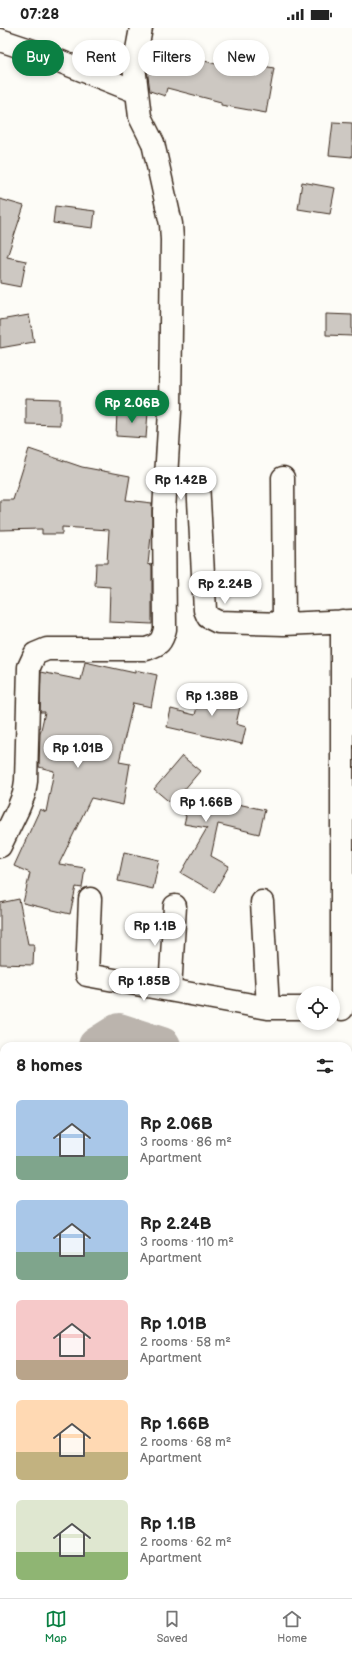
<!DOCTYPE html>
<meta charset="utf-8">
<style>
body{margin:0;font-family:"Balsamiq Sans",sans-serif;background:#f6f6f6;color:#222;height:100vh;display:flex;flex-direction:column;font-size:15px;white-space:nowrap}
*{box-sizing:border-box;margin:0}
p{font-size:13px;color:#767676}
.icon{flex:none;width:22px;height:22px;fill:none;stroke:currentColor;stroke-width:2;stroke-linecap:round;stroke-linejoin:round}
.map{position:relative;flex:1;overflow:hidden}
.details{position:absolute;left:0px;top:1014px;width:352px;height:556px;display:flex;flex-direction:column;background:#fff;border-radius:12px 12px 0 0;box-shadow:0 2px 6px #0003}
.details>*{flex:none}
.banner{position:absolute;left:12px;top:12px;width:328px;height:36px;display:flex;gap:8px}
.buttons{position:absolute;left:296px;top:958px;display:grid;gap:8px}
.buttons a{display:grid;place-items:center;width:44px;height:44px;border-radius:50%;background:#fff;box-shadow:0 2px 6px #0003;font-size:20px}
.price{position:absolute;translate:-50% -34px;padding:0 9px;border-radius:14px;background:#fff;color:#222;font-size:13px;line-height:26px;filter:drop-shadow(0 1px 2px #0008)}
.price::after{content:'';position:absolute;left:50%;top:24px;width:12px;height:9px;margin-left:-6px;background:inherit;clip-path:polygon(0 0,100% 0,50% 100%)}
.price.active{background:#0b8043;color:#fff}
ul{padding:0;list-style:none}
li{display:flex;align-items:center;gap:12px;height:100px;padding:0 16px}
li span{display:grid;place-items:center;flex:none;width:112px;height:80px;border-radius:6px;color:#555}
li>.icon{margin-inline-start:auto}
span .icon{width:48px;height:48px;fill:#fffc;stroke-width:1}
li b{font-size:17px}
h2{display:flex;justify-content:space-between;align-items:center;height:48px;padding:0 16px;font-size:17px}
.pill{padding:0 14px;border-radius:18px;background:#fff;box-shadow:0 2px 6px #0003;font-size:14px;line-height:36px}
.pill.active{background:#0b8043;color:#fff}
.status{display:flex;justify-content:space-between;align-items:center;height:28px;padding:0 20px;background:#fff;direction:ltr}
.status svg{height:11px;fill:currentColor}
.menu{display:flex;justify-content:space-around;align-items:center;height:56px;border-top:1px solid #e0e0e0;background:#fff;font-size:11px;color:#767676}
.menu a{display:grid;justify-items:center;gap:2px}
.menu .active{color:#0b8043}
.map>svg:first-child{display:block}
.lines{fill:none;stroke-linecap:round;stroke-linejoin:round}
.river{stroke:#bbb4ad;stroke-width:38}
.building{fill:#cdc8c2;stroke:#3b2a1e}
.minor-casing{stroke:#3b2a1e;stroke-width:25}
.minor{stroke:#fdfcf7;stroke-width:22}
</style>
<div class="status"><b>07:28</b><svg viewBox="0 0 49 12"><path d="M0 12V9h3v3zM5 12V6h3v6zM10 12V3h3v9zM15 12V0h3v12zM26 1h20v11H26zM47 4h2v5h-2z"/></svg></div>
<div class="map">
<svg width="352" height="1570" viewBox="0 0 352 1570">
<rect width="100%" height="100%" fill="#fdfcf7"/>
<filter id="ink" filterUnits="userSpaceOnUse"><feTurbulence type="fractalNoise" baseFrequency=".025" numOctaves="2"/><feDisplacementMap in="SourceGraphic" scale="8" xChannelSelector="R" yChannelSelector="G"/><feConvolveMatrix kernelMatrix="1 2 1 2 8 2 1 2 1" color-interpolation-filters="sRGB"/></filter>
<g filter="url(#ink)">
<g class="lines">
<path class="river" d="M 97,1018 L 119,1004 L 162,1018
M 348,1082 L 352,1084
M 0,1104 L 4,1099
M 348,1352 L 352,1351
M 151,1570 L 153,1566"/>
</g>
<path class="building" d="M 154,20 L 182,29 L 182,27 L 227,39 L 228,32 L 274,40 L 266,85 L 221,77 L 221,74 L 167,60 L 165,68 L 150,63 L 147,41 Z
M 333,94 L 352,95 L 352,129 L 329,127 Z
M 302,154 L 335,160 L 330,186 L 298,181 Z
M 0,171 L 24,178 L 7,229 L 26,233 L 21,259 L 0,255 Z
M 55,178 L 95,183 L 93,200 L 53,195 Z
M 326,286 L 352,287 L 352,308 L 326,307 Z
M 29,287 L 34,314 L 0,320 L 0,292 Z
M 26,370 L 60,371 L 60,397 L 26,396 Z
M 117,382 L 148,384 L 146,410 L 116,408 Z
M 29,421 L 82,439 L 130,448 L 126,472 L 152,475 L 152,499 L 148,536 L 152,537 L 152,596 L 109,594 L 110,559 L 95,558 L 96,535 L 107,535 L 109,502 L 62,499 L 62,506 L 42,506 L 42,501 L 0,502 L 0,472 L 13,472 Z
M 85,634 L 135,645 L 135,642 L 157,647 L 151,679 L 133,675 L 119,734 L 130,736 L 123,777 L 91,770 L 59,836 L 85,840 L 82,860 L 76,859 L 70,886 L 23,875 L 30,845 L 14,838 L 40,781 L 46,784 L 54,743 L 39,739 L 40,706 L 45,684 L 40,684 L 41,644 L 81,652 Z
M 202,660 L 242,670 L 236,696 L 246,699 L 242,716 L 167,699 L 171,681 L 195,687 Z
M 182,728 L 200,743 L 178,769 L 228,779 L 229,774 L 265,782 L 259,806 L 218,796 L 211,828 L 229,838 L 214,864 L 181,845 L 207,800 L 184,796 L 186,788 L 154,761 Z
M 124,824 L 159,832 L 153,861 L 118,853 Z
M 19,871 L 28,916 L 34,916 L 33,937 L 0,936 L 0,875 Z"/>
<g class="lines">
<g class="minor-casing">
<path id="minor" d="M 0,12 L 39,25 L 137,64
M 283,450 L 284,596
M 198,454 L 205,582 L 208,589 L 218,594 L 284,596 L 352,593
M 0,818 L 18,781 L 24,766 L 26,753 L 29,639 L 35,626 L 47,621 L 146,621 C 159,617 162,614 165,601 L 164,483 L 170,383 L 172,212 L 171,196 L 153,115 L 140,89 L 134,38 L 141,0
M 90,871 L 87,947 L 268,980 L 303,980
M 262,874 L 268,980
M 170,962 L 175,878
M 342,981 L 342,593"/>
</g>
<use href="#minor" class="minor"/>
</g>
</g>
</svg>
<div class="buttons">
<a><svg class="icon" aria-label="locate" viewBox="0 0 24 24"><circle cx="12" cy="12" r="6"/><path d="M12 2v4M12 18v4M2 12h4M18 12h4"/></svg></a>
</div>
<b class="price active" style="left:132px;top:396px">Rp 2.06B</b>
<b class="price" style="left:181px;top:473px">Rp 1.42B</b>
<b class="price" style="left:225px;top:577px">Rp 2.24B</b>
<b class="price" style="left:212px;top:689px">Rp 1.38B</b>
<b class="price" style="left:78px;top:741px">Rp 1.01B</b>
<b class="price" style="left:206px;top:795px">Rp 1.66B</b>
<b class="price" style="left:155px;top:919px">Rp 1.1B</b>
<b class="price" style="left:144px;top:974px">Rp 1.85B</b>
<div class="banner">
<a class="pill active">Buy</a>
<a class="pill">Rent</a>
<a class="pill">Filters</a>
<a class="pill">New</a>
</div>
<section class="details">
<h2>8 homes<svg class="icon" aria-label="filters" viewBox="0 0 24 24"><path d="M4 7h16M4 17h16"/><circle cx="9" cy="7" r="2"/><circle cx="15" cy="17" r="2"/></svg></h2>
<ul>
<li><span style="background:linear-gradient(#a9c7e8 70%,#7fa58c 0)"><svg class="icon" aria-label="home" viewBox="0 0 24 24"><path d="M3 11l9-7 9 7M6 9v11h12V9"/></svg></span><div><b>Rp 2.06B</b><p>3 rooms · 86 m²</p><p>Apartment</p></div></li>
<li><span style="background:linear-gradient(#a9c7e8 65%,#7fa58c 0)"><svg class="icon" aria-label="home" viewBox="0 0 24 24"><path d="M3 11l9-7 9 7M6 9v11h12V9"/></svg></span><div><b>Rp 2.24B</b><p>3 rooms · 110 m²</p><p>Apartment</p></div></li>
<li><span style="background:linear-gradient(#f6c9c9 75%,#b9a48a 0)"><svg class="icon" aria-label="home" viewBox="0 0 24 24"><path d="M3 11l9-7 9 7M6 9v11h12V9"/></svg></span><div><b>Rp 1.01B</b><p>2 rooms · 58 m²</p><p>Apartment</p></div></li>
<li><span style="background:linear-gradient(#ffd9b3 65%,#c2b280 0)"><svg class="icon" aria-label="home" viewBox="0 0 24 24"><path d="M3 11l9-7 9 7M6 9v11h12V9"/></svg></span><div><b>Rp 1.66B</b><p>2 rooms · 68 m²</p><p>Apartment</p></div></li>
<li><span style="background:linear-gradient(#dfe7d0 65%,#8fb573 0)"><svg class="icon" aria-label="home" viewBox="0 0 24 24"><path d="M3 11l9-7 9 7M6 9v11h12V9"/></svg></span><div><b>Rp 1.1B</b><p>2 rooms · 62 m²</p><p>Apartment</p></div></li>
</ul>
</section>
</div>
<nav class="menu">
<a class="active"><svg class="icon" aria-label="map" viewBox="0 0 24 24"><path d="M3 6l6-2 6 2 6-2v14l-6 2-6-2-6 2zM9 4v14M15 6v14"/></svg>Map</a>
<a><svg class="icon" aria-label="saved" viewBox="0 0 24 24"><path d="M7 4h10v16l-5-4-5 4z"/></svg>Saved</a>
<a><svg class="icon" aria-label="home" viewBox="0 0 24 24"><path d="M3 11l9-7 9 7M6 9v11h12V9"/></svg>Home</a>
</nav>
